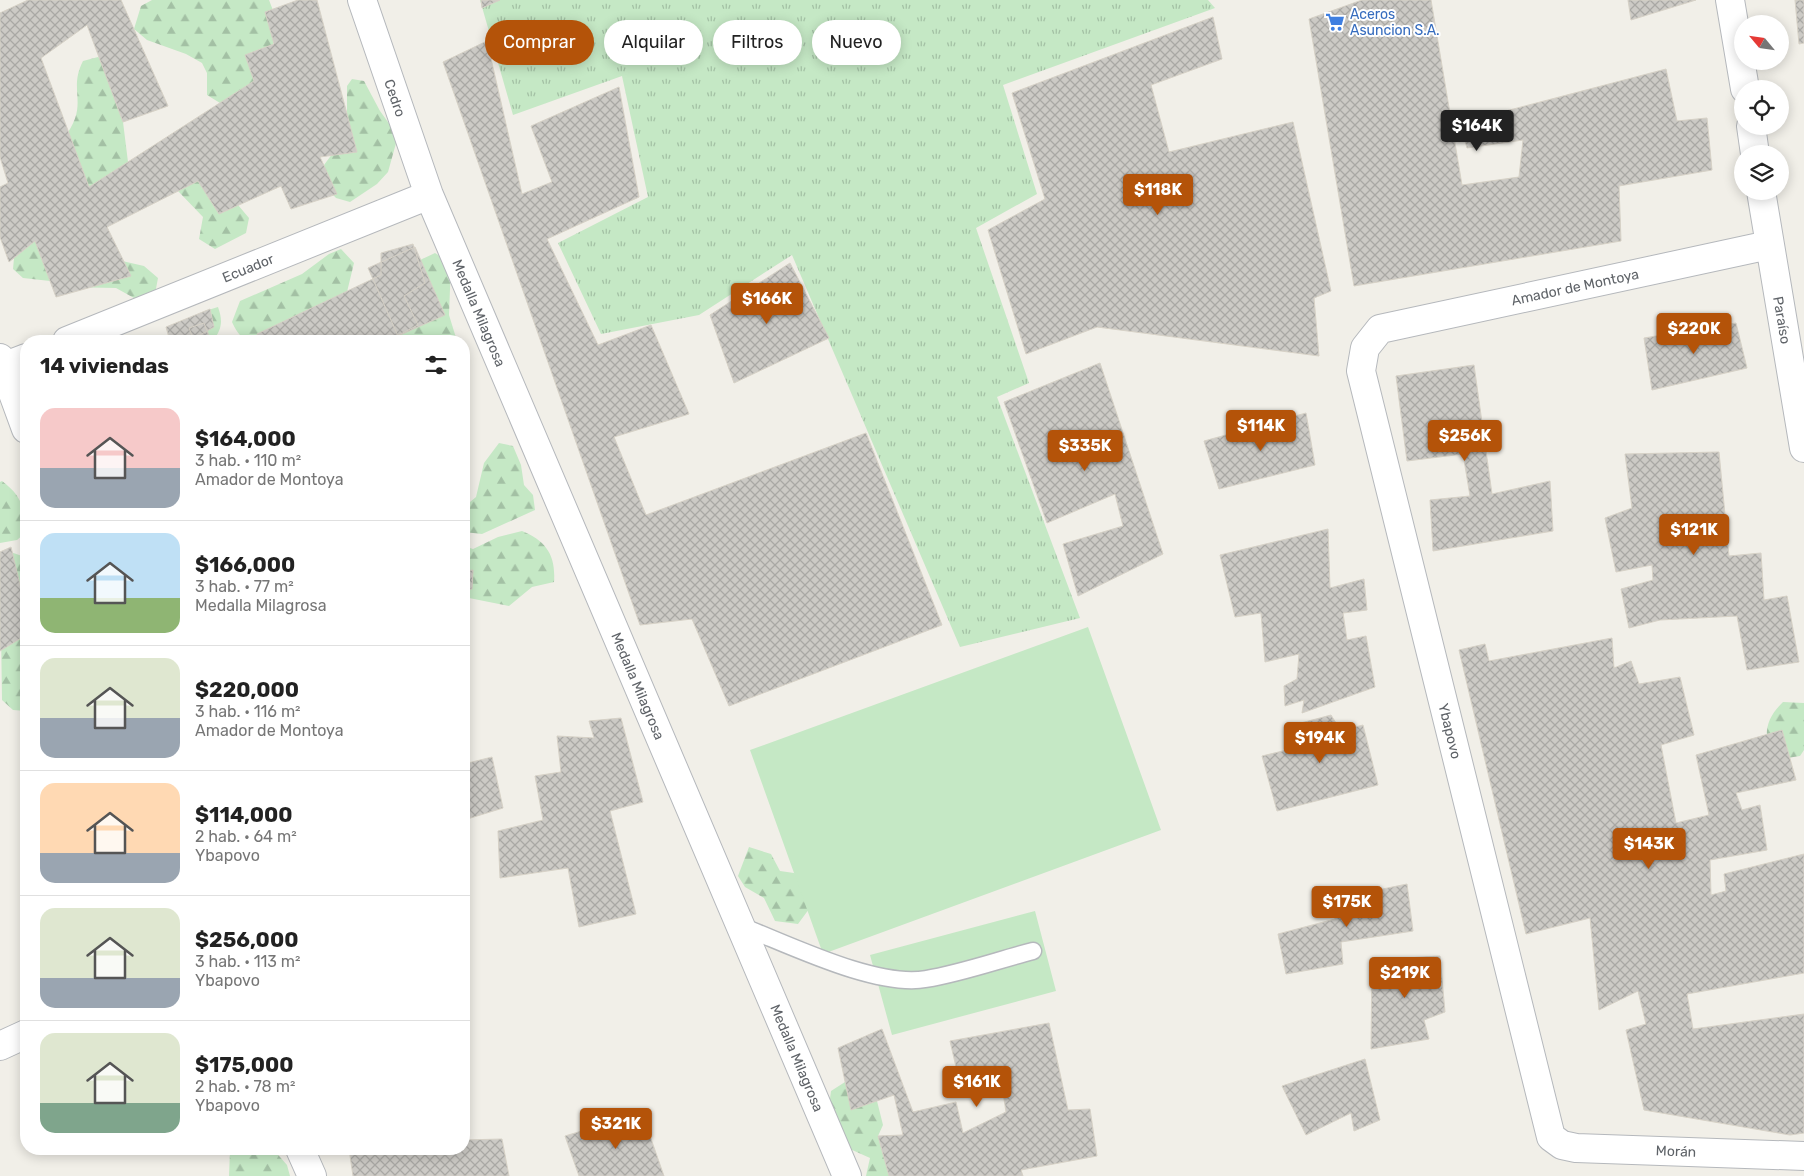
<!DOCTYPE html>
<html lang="es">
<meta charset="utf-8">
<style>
body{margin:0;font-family:Rubik,sans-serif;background:#f6f6f6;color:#222;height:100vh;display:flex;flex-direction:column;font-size:19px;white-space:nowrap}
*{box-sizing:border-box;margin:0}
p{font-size:16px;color:#767676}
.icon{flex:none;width:28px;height:28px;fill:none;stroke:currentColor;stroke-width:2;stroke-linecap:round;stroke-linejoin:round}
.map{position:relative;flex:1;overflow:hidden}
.details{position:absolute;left:20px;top:335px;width:450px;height:820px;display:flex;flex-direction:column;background:#fff;border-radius:20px;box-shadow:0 2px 12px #0003}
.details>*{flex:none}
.top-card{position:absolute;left:485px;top:20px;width:475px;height:45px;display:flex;gap:10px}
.needle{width:32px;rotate:299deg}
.fabs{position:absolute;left:1734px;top:15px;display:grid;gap:10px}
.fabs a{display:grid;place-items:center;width:55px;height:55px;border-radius:50%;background:#fff;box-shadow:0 2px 12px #0003;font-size:25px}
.price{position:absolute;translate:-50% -42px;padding:0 11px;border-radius:5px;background:#b45309;color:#fff;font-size:16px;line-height:32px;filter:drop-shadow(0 1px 2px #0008)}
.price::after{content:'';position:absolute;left:50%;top:30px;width:15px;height:11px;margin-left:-8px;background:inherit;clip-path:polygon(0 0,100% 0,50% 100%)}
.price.active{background:#222;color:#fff}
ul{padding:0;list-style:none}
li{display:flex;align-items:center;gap:15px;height:125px;padding:0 20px}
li+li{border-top:1px solid #e0e0e0}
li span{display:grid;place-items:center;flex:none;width:140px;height:100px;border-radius:15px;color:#555}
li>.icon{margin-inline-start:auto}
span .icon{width:60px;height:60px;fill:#fffc;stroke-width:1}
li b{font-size:21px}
h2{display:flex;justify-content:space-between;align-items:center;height:60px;padding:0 20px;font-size:21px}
.pill{padding:0 18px;border-radius:22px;background:#fff;box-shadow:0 2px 12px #0003;font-size:18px;line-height:45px}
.pill.active{background:#b45309;color:#fff}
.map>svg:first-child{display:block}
.grass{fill:url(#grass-tufts)}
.forest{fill:url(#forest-firs)}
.park{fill:#c5e8c5}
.building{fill:url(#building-cross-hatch);stroke:#d6d1c6}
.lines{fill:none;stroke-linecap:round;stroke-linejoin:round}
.service-casing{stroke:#b5b8bc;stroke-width:19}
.minor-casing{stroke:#b5b8bc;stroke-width:30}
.service{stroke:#fff;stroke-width:16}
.minor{stroke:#fff;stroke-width:28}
.labels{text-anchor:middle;stroke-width:4;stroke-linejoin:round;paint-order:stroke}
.shop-label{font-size:14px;fill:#366cbe;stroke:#fff;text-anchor:start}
.street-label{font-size:14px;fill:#5f6368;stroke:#fff}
</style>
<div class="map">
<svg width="1804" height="1176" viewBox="0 0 1804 1176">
<defs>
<pattern id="grass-tufts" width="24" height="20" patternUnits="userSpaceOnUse" patternTransform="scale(1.25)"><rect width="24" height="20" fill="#c5e8c5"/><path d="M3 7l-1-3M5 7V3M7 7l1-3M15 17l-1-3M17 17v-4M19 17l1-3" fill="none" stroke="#a3c0a4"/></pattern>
<pattern id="forest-firs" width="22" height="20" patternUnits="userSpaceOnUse" patternTransform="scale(1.25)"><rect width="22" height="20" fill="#c5e8c5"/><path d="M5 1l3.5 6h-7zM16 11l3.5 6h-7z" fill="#a3c0a4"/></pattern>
<pattern id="building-cross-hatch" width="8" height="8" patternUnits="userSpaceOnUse" patternTransform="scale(1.25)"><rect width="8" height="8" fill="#cccac5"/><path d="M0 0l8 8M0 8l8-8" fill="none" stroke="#a9a8a4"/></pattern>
</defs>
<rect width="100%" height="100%" fill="#f1efe8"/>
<path class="grass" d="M 480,0 L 1208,0 L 1215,8 L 1003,85 L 1037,194 L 976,228 L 1029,383 L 997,397 L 1080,618 L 960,647 L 792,255 L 699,315 L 601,334 L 558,243 L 648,197 L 622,76 L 513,115 Z"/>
<path class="forest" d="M 152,0 L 269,0 L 279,26 L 257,91 L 220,103 L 207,95 L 207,73 L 202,63 L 186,54 L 147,40 L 134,29 L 141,6 Z
M 98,57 L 112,66 L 115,101 L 123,122 L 128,162 L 121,177 L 105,184 L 89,187 L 63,139 C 91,104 67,92 83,61 Z
M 352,79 L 364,81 L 380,111 L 398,136 L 388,172 L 377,184 L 350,202 L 336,198 L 324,185 L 324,165 L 341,142 L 347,110 L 347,86 Z
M 198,181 L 238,205 L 249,218 L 246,233 L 215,249 L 199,239 L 203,217 L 178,191 L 179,183 Z
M 35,241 L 144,266 L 158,278 L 155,294 L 134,298 L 116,288 L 65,287 L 50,281 L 23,278 L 13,269 L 14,258 Z
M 341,249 L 354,263 L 347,292 L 264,331 L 255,341 C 242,341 237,333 232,322 L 240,301 L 302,274 L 329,254 Z
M 435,253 L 451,263 L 449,315 L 457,341 L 386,341 L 418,261 Z
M 218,307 C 223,321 222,329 213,341 L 155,341 L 170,340 L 205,311 Z
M 499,443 L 513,446 L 521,465 L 524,485 L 533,495 L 535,510 L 482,534 L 464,532 L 464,507 L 476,497 L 484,463 Z
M 2,481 C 22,496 26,509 24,534 L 17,540 L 0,543 L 0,482 Z
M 522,531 C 546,541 556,555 554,582 L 532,587 L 509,606 L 464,597 L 464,546 L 473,549 L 498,537 Z
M 5,550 L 22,556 L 26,564 L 26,711 L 13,710 L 2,700 L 0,559 Z
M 1783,702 L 1804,703 L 1804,750 L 1800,756 L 1787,758 L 1769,751 C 1764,730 1767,718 1783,702 Z
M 749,847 L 771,854 L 780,871 L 794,873 L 807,881 L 812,905 L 798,924 L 775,921 L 764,898 L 745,887 L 738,876 Z
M 845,1082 L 877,1101 L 883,1125 L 878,1136 L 887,1167 L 898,1176 L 866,1176 L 870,1158 L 850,1149 L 828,1114 L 831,1091 Z
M 236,1149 L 256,1149 L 262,1151 L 273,1149 L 287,1165 L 290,1176 L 229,1176 L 230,1151 Z"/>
<path class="park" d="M 1088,627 L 1161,830 L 823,954 L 750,750 Z
M 1035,911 L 1056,991 L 892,1035 L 870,955 Z"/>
<path class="building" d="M 28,0 L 121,0 L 168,106 L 123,122 L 87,25 L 41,58 L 89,187 L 254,81 L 245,55 L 274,44 L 265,12 L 298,0 L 317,0 L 357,152 L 320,157 L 337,194 L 291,209 L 281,186 L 219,214 L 198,181 L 107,227 L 131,276 L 56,297 L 35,241 L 9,262 L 0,237 L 0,187 L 8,183 L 0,157 L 0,13 Z
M 481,0 L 500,0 L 482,8 Z
M 1362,0 L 1431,0 L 1462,185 L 1519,177 L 1523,140 L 1467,148 L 1460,123 L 1666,69 L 1677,121 L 1707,118 L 1712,170 L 1619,186 L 1621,241 L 1354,286 L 1309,19 Z
M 1628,0 L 1696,0 L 1631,20 Z
M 1795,0 L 1804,0 L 1804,43 L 1799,44 Z
M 1213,17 L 1222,59 L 1151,85 L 1169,152 L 1293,122 L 1331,291 L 1314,298 L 1319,356 L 1097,327 L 1026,354 L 988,230 L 1045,199 L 1012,93 Z
M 487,41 L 522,194 L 552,182 L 531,126 L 619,87 L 639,197 L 547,239 L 598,345 L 651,325 L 689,414 L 614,437 L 646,515 L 866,433 L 942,625 L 729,706 L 692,619 L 640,625 L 443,62 Z
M 413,244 L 425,283 L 404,296 L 418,325 L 387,341 L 259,341 L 257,334 L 381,275 L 381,253 Z
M 415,247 L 445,315 L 398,336 L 368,268 Z
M 790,263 L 829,338 L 734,383 L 710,315 Z
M 210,309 L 214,327 L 193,339 L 193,341 L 170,341 L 166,327 Z
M 204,323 L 211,341 L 194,341 L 189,328 Z
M 1736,323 L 1747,368 L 1652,390 L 1644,338 Z
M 1100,363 L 1163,554 L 1078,596 L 1063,544 L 1123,526 L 1115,494 L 1047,523 L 1004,402 Z
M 1474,365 L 1492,494 L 1550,481 L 1553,531 L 1433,551 L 1430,500 L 1470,496 L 1463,454 L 1407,461 L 1396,376 Z
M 1306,413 L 1315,465 L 1219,489 L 1204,441 Z
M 1719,452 L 1729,556 L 1761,553 L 1764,600 L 1787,596 L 1799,662 L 1747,670 L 1737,616 L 1660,620 L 1629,628 L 1621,589 L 1653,580 L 1652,565 L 1616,572 L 1605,518 L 1632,508 L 1625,454 Z
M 1328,529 L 1330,588 L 1364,579 L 1367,610 L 1343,613 L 1347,640 L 1366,636 L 1375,687 L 1302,713 L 1304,700 L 1285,706 L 1284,686 L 1297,679 L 1299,654 L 1265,662 L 1261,613 L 1235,617 L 1220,555 Z
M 11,547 L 26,610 L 26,635 L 0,651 L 0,552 Z
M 473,570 L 472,589 L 464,591 L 464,571 Z
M 1612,638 L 1614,668 L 1631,661 L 1639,684 L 1680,677 L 1694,735 L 1661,745 L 1676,823 L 1709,815 L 1696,755 L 1782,730 L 1796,780 L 1736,793 L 1742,810 L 1760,805 L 1767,850 L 1710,860 L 1711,895 L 1726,891 L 1724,874 L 1804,854 L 1804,973 L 1687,994 L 1693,1029 L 1804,1014 L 1804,1133 L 1790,1135 L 1644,1110 L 1626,1030 L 1646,1024 L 1638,991 L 1599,1010 L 1590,918 L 1526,934 L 1459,650 L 1485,644 L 1489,661 Z
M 1331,715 L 1341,731 L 1363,725 L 1378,785 L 1277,811 L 1262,756 L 1291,749 L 1286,727 Z
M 621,718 L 643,802 L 610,811 L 636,914 L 579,927 L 568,868 L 500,878 L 498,831 L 543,820 L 535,776 L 561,772 L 557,736 L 594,738 L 589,721 Z
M 492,757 L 503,808 L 464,820 L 464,764 Z
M 1407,884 L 1413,931 L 1341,942 L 1343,964 L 1286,974 L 1278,934 L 1335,919 L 1334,899 Z
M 1440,956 L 1445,1012 L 1424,1020 L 1429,1039 L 1371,1049 L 1372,960 Z
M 1049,1023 L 1068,1110 L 1090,1109 L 1097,1156 L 1021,1170 L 1023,1176 L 889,1176 L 878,1136 L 903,1135 L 894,1095 L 851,1110 L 838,1048 L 882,1029 L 913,1112 L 956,1102 L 963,1133 L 1006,1112 L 1002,1086 L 963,1097 L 950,1041 Z
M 1365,1059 L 1380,1120 L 1354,1131 L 1351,1113 L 1306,1135 L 1282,1086 Z
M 642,1113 L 664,1176 L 579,1176 L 565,1136 Z
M 502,1139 L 509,1176 L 353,1176 L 349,1149 L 464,1149 L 464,1140 Z"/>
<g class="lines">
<g class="service-casing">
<path id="service" d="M 741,926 C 788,944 876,988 926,979 C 962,973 998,960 1033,951"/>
</g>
<g class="minor-casing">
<path id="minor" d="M 362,0 L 429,195 L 847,1176
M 1730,0 L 1745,89
M 1751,126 L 1755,154
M 1761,191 L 1804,448
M 1769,245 L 1380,329 L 1365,348 L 1361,371 L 1551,1137 L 1562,1145 L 1576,1148 L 1804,1156
M 67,341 L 429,195
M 0,358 L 26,429
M 0,368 L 26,358
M 0,1046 L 26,1034
M 300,1149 L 312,1176"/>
</g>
<use href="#service" class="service"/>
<use href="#minor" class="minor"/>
</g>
<defs>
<g id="supermarket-bare" transform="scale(1.5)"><path d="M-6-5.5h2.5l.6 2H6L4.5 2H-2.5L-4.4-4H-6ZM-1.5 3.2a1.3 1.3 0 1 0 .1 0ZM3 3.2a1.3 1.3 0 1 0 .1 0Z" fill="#3f7fe0" stroke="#fff" stroke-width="2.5" paint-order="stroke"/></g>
</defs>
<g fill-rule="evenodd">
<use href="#supermarket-bare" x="1335" y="22"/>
</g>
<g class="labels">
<g class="shop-label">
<text x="1350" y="19">Aceros<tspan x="1350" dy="16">Asuncion S.A.</tspan></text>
</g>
<g class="street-label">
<text transform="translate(395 98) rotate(71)" y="5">Cedro</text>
<text transform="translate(248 268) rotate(-22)" y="5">Ecuador</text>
<text transform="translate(1575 287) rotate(-12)" y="5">Amador de Montoya</text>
<text transform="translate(479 313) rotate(67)" y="5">Medalla Milagrosa</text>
<text transform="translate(1782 320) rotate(80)" y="5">Paraíso</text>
<text transform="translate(638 686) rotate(67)" y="5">Medalla Milagrosa</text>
<text transform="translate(1450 731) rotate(76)" y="5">Ybapovo</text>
<text transform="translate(797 1058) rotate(67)" y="5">Medalla Milagrosa</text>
<text transform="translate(1676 1151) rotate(2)" y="5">Morán</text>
</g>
</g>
</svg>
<div class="fabs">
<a><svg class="needle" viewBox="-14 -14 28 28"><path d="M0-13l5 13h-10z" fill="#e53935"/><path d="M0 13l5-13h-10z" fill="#767676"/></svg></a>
<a><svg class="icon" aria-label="locate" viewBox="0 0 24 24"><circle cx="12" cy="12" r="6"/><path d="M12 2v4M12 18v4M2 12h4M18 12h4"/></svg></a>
<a><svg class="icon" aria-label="layers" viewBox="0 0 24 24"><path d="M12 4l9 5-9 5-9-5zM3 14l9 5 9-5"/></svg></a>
</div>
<b class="price active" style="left:1477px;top:152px">$164K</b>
<b class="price" style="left:1158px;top:216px">$118K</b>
<b class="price" style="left:767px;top:325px">$166K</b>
<b class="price" style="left:1694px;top:355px">$220K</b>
<b class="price" style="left:1261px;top:452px">$114K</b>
<b class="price" style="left:1465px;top:462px">$256K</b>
<b class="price" style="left:1085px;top:472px">$335K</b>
<b class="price" style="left:1694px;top:556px">$121K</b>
<b class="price" style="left:1320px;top:764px">$194K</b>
<b class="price" style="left:1649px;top:870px">$143K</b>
<b class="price" style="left:1347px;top:928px">$175K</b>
<b class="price" style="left:1405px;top:999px">$219K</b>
<b class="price" style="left:977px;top:1108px">$161K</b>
<b class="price" style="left:616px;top:1150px">$321K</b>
<div class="top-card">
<a class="pill active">Comprar</a>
<a class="pill">Alquilar</a>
<a class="pill">Filtros</a>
<a class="pill">Nuevo</a>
</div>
<section class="details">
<h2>14 viviendas<svg class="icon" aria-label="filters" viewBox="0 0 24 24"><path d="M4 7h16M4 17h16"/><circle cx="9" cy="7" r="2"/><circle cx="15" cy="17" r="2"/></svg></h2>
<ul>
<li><span style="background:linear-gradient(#f6c9c9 60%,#9aa5b1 0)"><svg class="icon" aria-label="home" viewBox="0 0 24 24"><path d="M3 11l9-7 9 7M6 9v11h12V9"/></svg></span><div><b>$164,000</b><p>3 hab. · 110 m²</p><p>Amador de Montoya</p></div></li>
<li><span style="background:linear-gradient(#bfe0f5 65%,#8fb573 0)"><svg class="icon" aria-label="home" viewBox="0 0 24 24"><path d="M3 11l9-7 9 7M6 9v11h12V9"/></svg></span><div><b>$166,000</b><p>3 hab. · 77 m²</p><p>Medalla Milagrosa</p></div></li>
<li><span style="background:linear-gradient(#dfe7d0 60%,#9aa5b1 0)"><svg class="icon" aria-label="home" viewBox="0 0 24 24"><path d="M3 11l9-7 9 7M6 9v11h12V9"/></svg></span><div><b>$220,000</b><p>3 hab. · 116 m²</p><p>Amador de Montoya</p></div></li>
<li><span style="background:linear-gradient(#ffd9b3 70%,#9aa5b1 0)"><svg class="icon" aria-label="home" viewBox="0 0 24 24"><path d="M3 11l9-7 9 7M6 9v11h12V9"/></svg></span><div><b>$114,000</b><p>2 hab. · 64 m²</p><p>Ybapovo</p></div></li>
<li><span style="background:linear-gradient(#dfe7d0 70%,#9aa5b1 0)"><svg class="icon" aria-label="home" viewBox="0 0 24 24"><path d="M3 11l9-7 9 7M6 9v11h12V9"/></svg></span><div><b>$256,000</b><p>3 hab. · 113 m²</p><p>Ybapovo</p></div></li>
<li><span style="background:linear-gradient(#dfe7d0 70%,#7fa58c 0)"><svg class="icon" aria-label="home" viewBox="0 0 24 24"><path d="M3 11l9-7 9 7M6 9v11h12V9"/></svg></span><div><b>$175,000</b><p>2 hab. · 78 m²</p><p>Ybapovo</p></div></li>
</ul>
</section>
</div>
